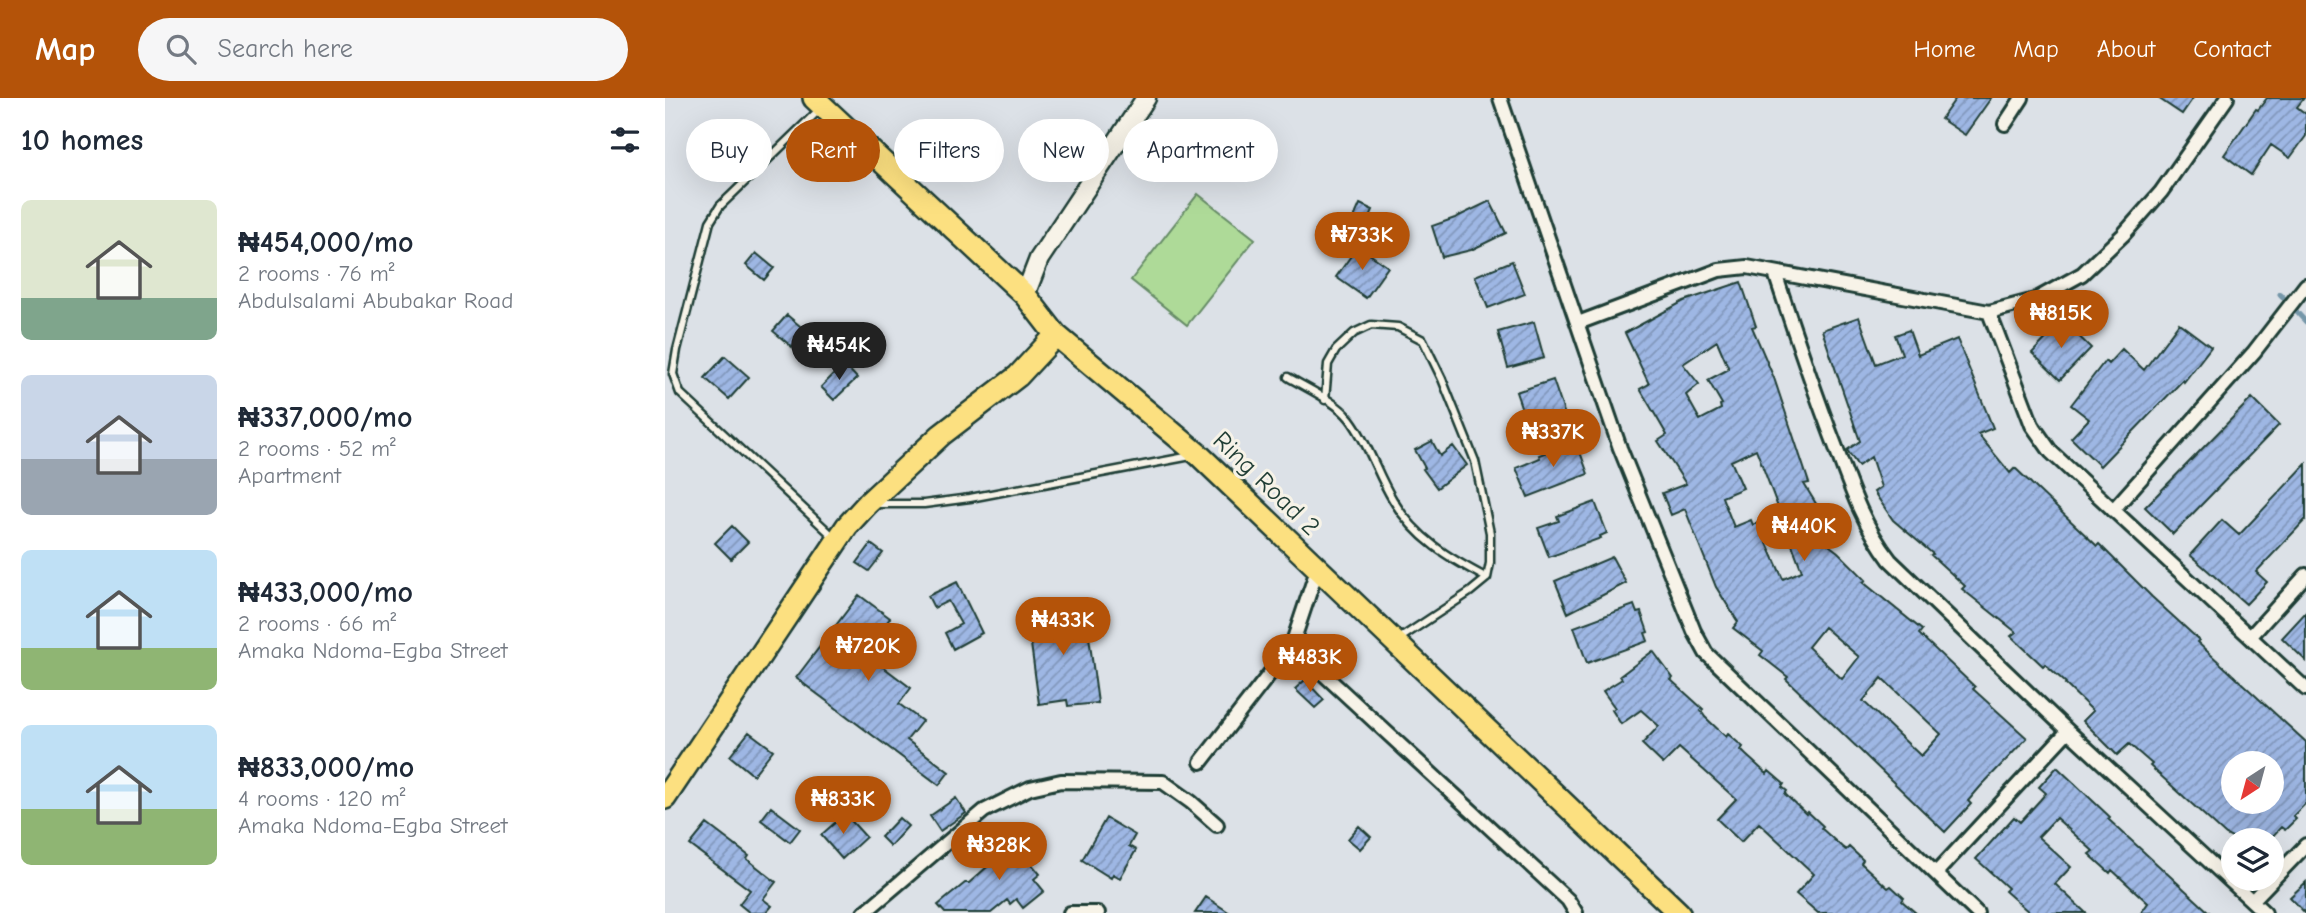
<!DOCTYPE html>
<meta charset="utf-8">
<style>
body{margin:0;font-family:"Comic Neue",sans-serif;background:#f6f6f7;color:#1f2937;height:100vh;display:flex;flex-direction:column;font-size:26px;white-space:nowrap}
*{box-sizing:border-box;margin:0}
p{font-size:23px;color:#747a83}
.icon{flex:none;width:38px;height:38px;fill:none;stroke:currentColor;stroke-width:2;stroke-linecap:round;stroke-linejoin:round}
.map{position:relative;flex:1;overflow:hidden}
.panel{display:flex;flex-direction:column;background:#fff;width:665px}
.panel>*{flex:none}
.hud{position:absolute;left:21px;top:21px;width:665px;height:63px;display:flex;gap:14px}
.needle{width:46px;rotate:216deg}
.buttons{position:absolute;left:1556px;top:653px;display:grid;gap:14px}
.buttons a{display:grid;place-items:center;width:63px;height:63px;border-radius:50%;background:#fff;box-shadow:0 7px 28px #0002;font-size:35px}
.price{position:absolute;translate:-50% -60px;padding:0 16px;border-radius:24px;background:#b45309;color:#fff;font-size:23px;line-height:46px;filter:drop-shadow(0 2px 4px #0008)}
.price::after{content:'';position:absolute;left:50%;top:42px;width:21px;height:16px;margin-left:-10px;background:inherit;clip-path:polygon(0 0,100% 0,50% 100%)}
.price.current{background:#222;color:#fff}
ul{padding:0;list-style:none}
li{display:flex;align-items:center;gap:21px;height:175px;padding:0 21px}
li span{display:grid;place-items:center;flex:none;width:196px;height:140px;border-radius:10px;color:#555}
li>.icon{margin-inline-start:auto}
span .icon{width:84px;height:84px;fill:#fffc;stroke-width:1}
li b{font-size:30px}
h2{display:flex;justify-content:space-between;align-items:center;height:84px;padding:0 21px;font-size:30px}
.chip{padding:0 24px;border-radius:32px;background:#fff;box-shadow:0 7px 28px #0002;font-size:24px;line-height:63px}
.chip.current{background:#b45309;color:#fff}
header{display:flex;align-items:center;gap:42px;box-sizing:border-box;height:98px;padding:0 35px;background:#b45309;color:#fff}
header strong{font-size:33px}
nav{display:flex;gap:38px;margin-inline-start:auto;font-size:24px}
.search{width:490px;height:63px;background:#f6f6f7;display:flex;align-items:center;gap:18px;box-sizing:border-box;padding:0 24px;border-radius:38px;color:#747a83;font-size:26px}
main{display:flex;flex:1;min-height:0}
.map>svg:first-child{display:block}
.green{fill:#aeda98;stroke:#668c66;stroke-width:2}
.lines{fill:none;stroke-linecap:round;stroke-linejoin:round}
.stream{stroke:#7597a9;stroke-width:5}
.building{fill:url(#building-hatch);stroke:#1f3d34;stroke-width:2;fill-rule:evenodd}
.lane-casing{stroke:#1f3d34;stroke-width:11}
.street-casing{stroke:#1f3d34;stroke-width:18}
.secondary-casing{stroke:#1f3d34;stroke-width:23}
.primary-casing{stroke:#1f3d34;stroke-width:26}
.lane{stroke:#f7f3e8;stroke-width:6}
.street{stroke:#f7f3e8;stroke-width:12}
.secondary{stroke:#f7f3e8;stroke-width:18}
.primary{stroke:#fce080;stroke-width:21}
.labels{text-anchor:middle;stroke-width:6;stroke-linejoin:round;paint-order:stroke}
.street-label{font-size:26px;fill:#1f3d34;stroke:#f7f3e8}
</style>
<header>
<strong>Map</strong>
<div class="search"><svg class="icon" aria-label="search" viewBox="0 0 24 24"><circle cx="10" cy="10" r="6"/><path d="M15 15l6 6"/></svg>Search here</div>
<nav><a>Home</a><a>Map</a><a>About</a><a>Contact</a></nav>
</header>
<main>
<section class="panel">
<h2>10 homes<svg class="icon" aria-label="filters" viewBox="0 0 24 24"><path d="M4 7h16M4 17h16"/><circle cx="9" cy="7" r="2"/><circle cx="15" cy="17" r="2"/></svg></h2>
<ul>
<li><span style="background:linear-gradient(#dfe7d0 70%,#7fa58c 0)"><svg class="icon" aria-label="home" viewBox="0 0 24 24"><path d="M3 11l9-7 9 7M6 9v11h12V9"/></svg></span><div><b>₦454,000/mo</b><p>2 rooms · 76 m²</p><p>Abdulsalami Abubakar Road</p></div></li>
<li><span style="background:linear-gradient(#c9d6e8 60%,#9aa5b1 0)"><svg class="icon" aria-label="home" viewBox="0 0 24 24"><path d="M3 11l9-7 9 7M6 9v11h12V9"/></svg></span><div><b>₦337,000/mo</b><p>2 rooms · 52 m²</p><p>Apartment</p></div></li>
<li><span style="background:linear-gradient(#bfe0f5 70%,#8fb573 0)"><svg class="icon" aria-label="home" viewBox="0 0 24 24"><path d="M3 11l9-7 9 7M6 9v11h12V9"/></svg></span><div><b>₦433,000/mo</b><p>2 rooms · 66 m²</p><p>Amaka Ndoma-Egba Street</p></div></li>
<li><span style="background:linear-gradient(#bfe0f5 60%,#8fb573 0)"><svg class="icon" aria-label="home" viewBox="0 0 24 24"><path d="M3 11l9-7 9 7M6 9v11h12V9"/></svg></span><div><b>₦833,000/mo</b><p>4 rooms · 120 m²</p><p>Amaka Ndoma-Egba Street</p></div></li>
</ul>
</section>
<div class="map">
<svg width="1641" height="815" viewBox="0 0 1641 815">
<defs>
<pattern id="building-hatch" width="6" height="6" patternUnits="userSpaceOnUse" patternTransform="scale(1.75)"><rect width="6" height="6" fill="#9eb7e4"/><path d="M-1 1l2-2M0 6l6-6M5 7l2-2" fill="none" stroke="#8096ba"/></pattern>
</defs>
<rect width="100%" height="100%" fill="#dce1e7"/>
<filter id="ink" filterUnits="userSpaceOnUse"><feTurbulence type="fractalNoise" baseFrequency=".0143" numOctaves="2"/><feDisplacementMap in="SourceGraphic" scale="14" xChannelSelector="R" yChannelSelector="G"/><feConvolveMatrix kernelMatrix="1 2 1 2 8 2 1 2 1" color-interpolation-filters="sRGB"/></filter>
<g filter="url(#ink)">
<path class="green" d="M 533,96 L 590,141 L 522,227 L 466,182 Z"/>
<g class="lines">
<path class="stream" d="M 1615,196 L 1641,224"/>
</g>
<path class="building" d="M 1291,0 L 1326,0 L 1300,37 L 1276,21 Z
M 1493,0 L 1528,0 L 1517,16 Z
M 1602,0 L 1639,0 L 1632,9 L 1641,16 L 1641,38 L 1625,60 L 1606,47 L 1586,77 L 1559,57 L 1591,11 L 1593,12 Z
M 825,103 L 841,135 L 806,152 L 777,159 L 767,128 L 790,120 Z
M 695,106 L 708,112 L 697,137 L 684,131 Z
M 693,148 L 723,169 L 701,200 L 671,179 Z
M 91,155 L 109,170 L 99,182 L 81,167 Z
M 847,163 L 860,196 L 823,210 L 810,178 Z
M 1076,184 L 1091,228 L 1087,229 L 1109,280 L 1144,385 L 1139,386 L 1161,422 L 1144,432 L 1173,454 L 1201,482 L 1198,484 L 1257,532 L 1254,536 L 1310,589 L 1308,591 L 1362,640 L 1316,688 L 1303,703 L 1306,706 L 1280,734 L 1121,581 L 1123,579 L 1095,557 L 1098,553 L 1068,530 L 1073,524 L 1051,489 L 1020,411 L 1006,417 L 997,395 L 1021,386 L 993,343 L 1002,337 L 975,291 L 984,286 L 960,235 L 1019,203 ZM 1052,243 L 1064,271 L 1043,282 L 1057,306 L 1055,307 L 1056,311 L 1035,322 L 1021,297 L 1034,286 L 1018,266 ZM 1091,351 L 1137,473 L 1118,481 L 1093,425 L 1088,427 L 1086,422 L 1069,429 L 1057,399 L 1078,390 L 1066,363 ZM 1159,529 L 1194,559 L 1177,581 L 1143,549 ZM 1217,580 L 1276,636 L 1256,658 L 1198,603 Z
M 122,217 L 141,233 L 127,249 L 108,233 Z
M 1194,219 L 1211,266 L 1237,256 L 1230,237 L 1244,232 L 1253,257 L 1292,241 L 1328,330 L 1313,336 L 1345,375 L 1350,370 L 1432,448 L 1434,446 L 1487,499 L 1534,542 L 1532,544 L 1641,644 L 1641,705 L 1628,718 L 1631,721 L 1620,732 L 1616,729 L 1604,742 L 1571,742 L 1561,737 L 1485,668 L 1487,666 L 1464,646 L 1452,657 L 1418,623 L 1428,613 L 1400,586 L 1401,585 L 1380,566 L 1378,568 L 1346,538 L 1351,534 L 1297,491 L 1300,488 L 1266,457 L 1268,456 L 1228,422 L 1209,394 L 1216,389 L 1206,359 L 1193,368 L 1182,352 L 1195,343 L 1157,232 ZM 1568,665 L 1606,665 L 1606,704 L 1568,704 Z
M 1398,223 L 1426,250 L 1395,282 L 1367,255 Z
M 869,224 L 879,260 L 843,270 L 833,234 Z
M 1514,225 L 1546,249 L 1519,284 L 1518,282 L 1435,368 L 1406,340 L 1424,321 L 1406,307 L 1440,263 L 1443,266 L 1457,251 L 1479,272 Z
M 60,258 L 84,279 L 64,301 L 40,280 Z
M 179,266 L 192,280 L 169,302 L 156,289 Z
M 888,282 L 900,317 L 863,329 L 851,294 Z
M 1587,300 L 1614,327 L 1508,436 L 1480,409 Z
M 767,343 L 775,358 L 788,348 L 802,367 L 772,390 L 758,371 L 760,370 L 750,352 Z
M 911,343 L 923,376 L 863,399 L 851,370 L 875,360 L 874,357 Z
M 1641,366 L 1641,421 L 1591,474 L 1602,484 L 1581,506 L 1525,457 L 1557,422 L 1574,437 Z
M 930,404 L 942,435 L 935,438 L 936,440 L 884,459 L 873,430 L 894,423 L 892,418 Z
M 67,428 L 83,444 L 66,461 L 50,445 Z
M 206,446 L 218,455 L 204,473 L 192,465 Z
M 947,459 L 961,485 L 903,515 L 890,483 Z
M 292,484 L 317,535 L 288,551 L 280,535 L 296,526 L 283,503 L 269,510 L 263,498 Z
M 194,497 L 225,520 L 219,529 L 237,542 L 217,568 L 246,590 L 234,606 L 257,623 L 242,642 L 284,674 L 274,687 L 131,580 Z
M 969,507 L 972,515 L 976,514 L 983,534 L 980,535 L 983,543 L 922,565 L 909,529 Z
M 420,509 L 433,605 L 403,608 L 402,602 L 374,606 L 362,516 Z
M 1641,514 L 1641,563 L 1617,540 Z
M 988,553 L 1008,580 L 1006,582 L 1038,611 L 1036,613 L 1040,619 L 1061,639 L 1063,636 L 1078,649 L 1076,652 L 1081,657 L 1102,676 L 1104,673 L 1119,686 L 1117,689 L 1122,693 L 1120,696 L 1141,716 L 1143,714 L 1158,728 L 1156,730 L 1177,749 L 1181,752 L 1184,749 L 1198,762 L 1196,765 L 1223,790 L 1226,788 L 1239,800 L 1237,803 L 1251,815 L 1153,815 L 1131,796 L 1149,776 L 1094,725 L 1076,744 L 1052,721 L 1071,701 L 1014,650 L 998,666 L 977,646 L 994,628 L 976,612 L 956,626 L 947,612 L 950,610 L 938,593 L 957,581 L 955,578 Z
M 640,582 L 659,602 L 650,610 L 630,591 Z
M 84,634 L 108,652 L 88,677 L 65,658 Z
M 1392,669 L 1445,719 L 1443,721 L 1545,815 L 1476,815 L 1483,805 L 1447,772 L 1445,775 L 1424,756 L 1428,753 L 1391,720 L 1373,739 L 1406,769 L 1390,786 L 1421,815 L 1365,815 L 1340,793 L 1343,790 L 1311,761 L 1349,719 L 1355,724 L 1375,702 L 1381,695 L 1374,689 Z
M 291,700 L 301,715 L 275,733 L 265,718 Z
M 106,709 L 135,731 L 125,744 L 96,722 Z
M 180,716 L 201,739 L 177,761 L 156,737 Z
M 234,720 L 243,728 L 225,748 L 216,739 Z
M 441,720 L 470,737 L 464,748 L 471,752 L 455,780 L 448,776 L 446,780 L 417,762 Z
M 42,726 L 84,758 L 82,761 L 111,784 L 98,801 L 107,808 L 101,815 L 85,815 L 74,806 L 85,792 L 25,747 Z
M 369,727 L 375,738 L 353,750 L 375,776 L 369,781 L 379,793 L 358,810 L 351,801 L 345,806 L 342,802 L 326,815 L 280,815 L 273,807 L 300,785 L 304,785 L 349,745 L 353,750 L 347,739 Z
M 694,728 L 706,739 L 695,751 L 683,741 Z
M 1641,784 L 1641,815 L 1640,815 L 1625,799 Z
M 541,799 L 565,815 L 530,815 Z"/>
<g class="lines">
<g class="lane-casing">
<path id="lane" d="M 155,11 L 55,108 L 45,124 L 12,252 L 8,276 L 15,295 L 169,439
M 623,279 C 643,291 671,303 685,321 C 704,346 712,376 728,402 C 751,441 784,460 822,480
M 660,302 L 663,266 L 671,252 L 689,235 L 706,227 L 733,229 L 758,242 L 777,281 L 810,363 L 825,435 L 825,465 L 822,480 L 805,494 L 734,541
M 209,406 L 259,406 L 305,400 L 526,358"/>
</g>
<g class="street-casing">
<path id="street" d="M 835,0 L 955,350 L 1029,533 L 1041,555 L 1312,815
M 1340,26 L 1357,0
M 1110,175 C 1129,233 1148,290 1170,347 C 1185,388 1198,427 1225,462 L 1403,633 L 1600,815
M 1324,214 L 1367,327 L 1386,354 L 1641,591
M 913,225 L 1054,172 L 1082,169 L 1324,214 L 1370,202 L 1417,176 L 1458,137 L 1496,94 L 1562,0
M 1448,412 L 1589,254 L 1641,187
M 1586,538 L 1641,477
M 627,547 L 903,802 L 911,815
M 536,664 L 627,547 L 652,472
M 1271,775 L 1403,633
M 1587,803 L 1641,747
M 199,815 L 319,713 L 365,690 L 396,683 L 498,684 L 526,704 L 552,727
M 405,815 L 433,815"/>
</g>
<g class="secondary-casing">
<path id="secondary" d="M 360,197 L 374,161 L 481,0"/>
</g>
<g class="primary-casing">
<path id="primary" d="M 149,0 L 360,197 L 391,237 L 534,357 L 1014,815
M 0,700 L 182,428 L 203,405 L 276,337 L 353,278 L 391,237"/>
</g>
<use href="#lane" class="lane"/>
<use href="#street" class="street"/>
<use href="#secondary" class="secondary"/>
<use href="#primary" class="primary"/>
</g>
</g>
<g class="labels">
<g class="street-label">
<text transform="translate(602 385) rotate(44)" y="9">Ring Road 2</text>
</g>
</g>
</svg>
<div class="buttons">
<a><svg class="needle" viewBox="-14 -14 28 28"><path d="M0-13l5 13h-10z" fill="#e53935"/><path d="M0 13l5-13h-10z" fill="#747a83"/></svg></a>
<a><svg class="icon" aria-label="layers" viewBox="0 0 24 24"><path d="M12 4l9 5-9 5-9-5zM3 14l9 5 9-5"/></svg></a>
</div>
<b class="price" style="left:697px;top:174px">₦733K</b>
<b class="price" style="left:1396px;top:252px">₦815K</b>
<b class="price current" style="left:174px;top:284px">₦454K</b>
<b class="price" style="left:888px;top:371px">₦337K</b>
<b class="price" style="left:1139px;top:465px">₦440K</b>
<b class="price" style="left:398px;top:559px">₦433K</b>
<b class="price" style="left:203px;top:585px">₦720K</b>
<b class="price" style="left:645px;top:596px">₦483K</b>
<b class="price" style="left:178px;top:738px">₦833K</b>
<b class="price" style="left:334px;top:784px">₦328K</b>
<div class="hud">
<a class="chip">Buy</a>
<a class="chip current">Rent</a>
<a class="chip">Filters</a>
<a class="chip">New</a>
<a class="chip">Apartment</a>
</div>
</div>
</main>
